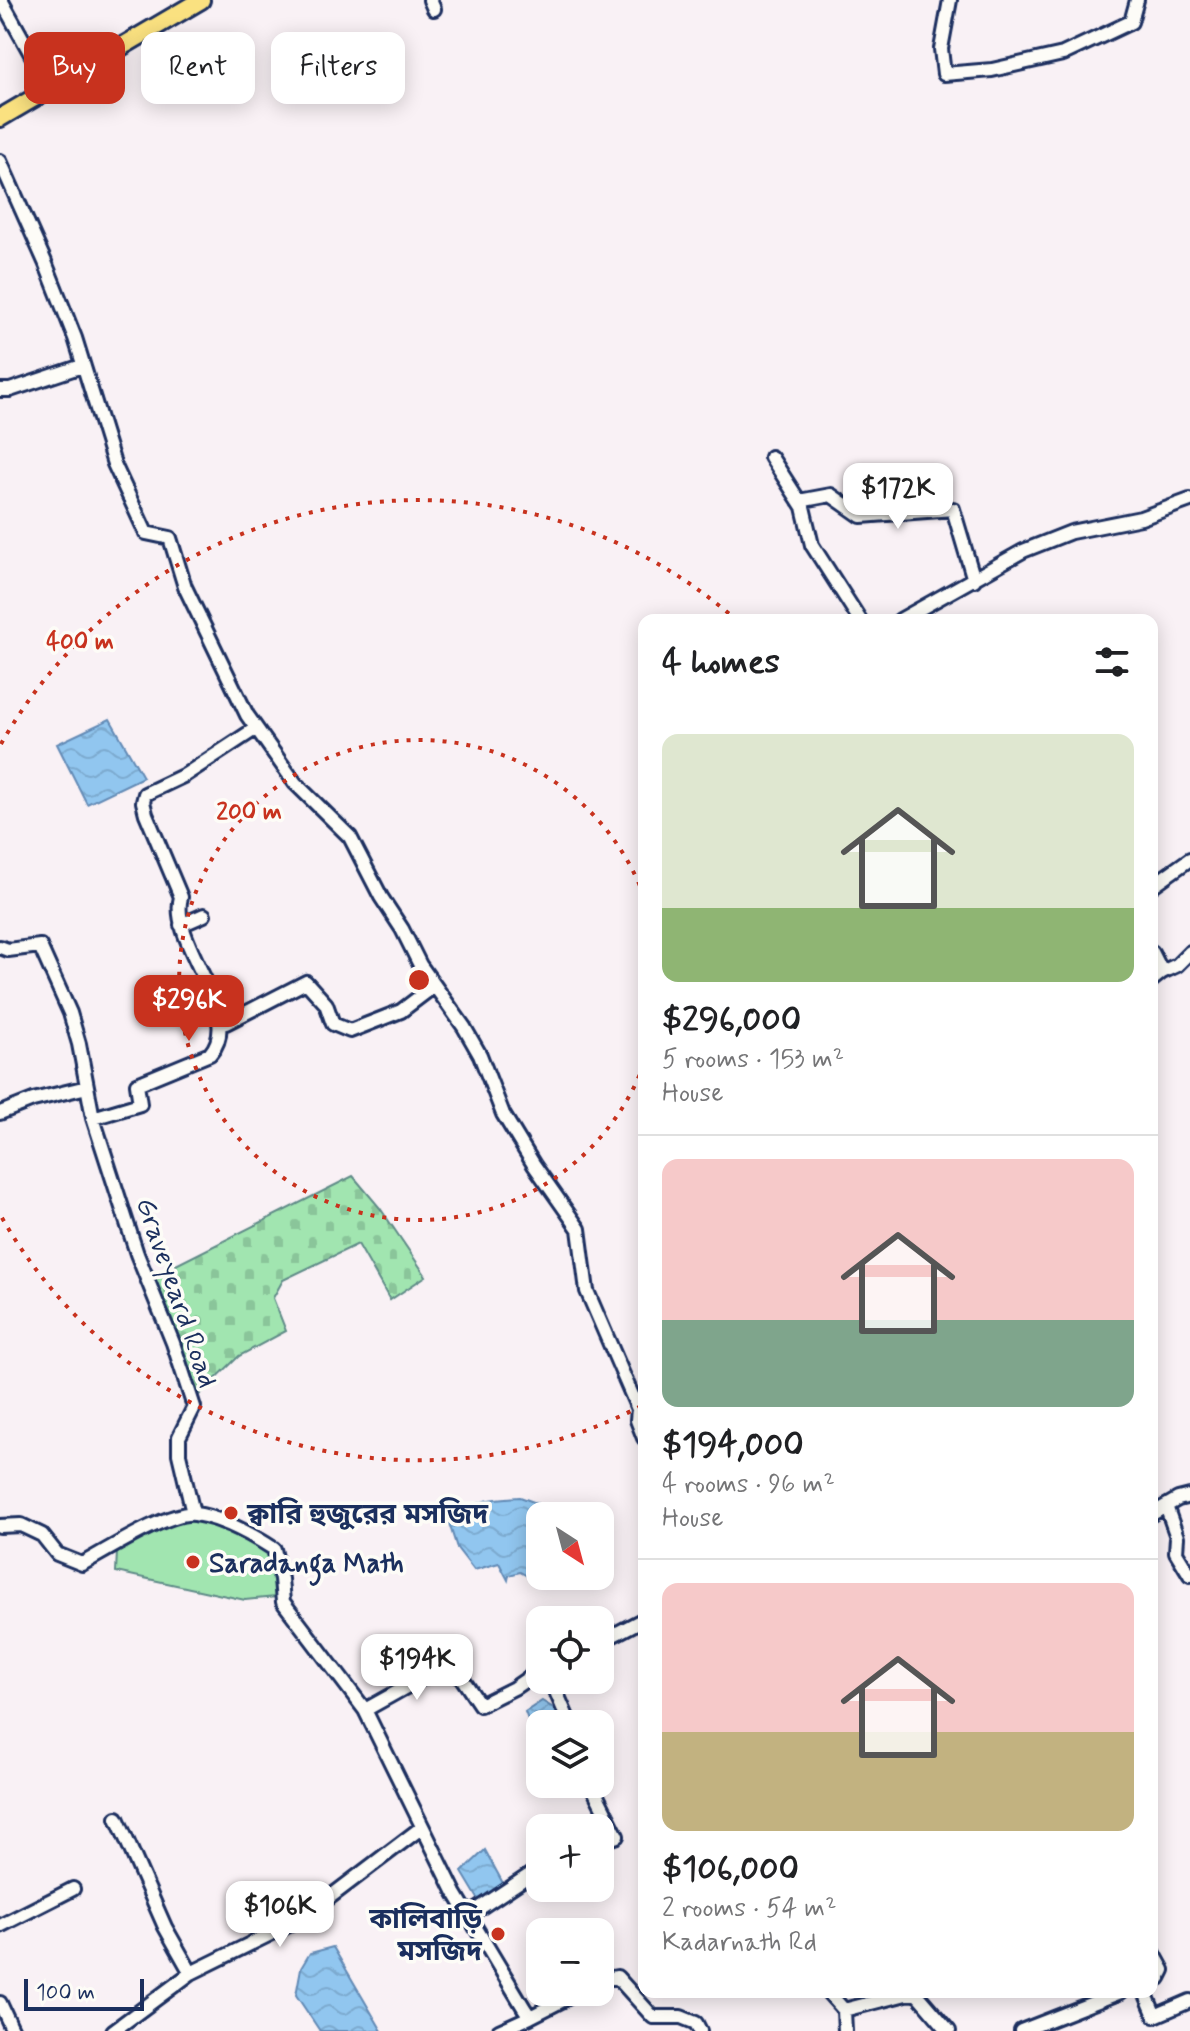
<!DOCTYPE html>
<meta charset="utf-8">
<style>
body{margin:0;font-family:Mynerve,"Noto Sans Bengali",sans-serif;background:#f6f6f6;color:#202124;height:100vh;display:flex;flex-direction:column;font-size:30px;white-space:nowrap}
*{box-sizing:border-box;margin:0}
p{font-size:26px;color:#757577}
.icon{flex:none;width:44px;height:44px;fill:none;stroke:currentColor;stroke-width:2;stroke-linecap:round;stroke-linejoin:round}
.map{position:relative;flex:1;overflow:hidden}
.panel{position:absolute;left:638px;top:614px;width:520px;height:1384px;display:flex;flex-direction:column;background:#fff;border-radius:16px;box-shadow:0 4px 20px #0003}
.panel>*{flex:none}
.top-card{position:absolute;left:24px;top:32px;width:494px;height:72px;display:flex;gap:16px}
.needle{width:52px;rotate:144deg}
.fabs{position:absolute;left:526px;top:1502px;display:grid;gap:16px}
.fabs a{display:grid;place-items:center;width:88px;height:88px;border-radius:16px;background:#fff;box-shadow:0 4px 20px #0003;font-size:40px}
.scale{position:absolute;left:24px;bottom:20px;width:120px;box-sizing:border-box;padding-left:8px;border:4px solid #1b2f5e;border-top:0;font-size:22px;line-height:28px;white-space:nowrap;color:#1b2f5e;-webkit-text-stroke:6px #fdfcf7;paint-order:stroke}
.price{position:absolute;translate:-50% -68px;padding:0 18px;border-radius:16px;background:#fff;color:#222;font-size:26px;line-height:52px;filter:drop-shadow(0 2px 4px #0008)}
.price::after{content:'';position:absolute;left:50%;top:48px;width:24px;height:18px;margin-left:-12px;background:inherit;clip-path:polygon(0 0,100% 0,50% 100%)}
.price.active{background:#c8321e;color:#fff}
ul{padding:0;list-style:none}
li{display:grid;align-content:center;gap:16px;height:424px;padding:0 24px}
li+li{border-top:2px solid #e0e0e0}
li span{display:grid;place-items:center;height:248px;border-radius:16px;color:#555}
li>.icon{margin-inline-start:auto}
span .icon{width:144px;height:144px;fill:#fffc;stroke-width:1}
li b{font-size:34px}
h2{display:flex;justify-content:space-between;align-items:center;height:96px;padding:0 24px;font-size:34px}
.tag{padding:0 28px;border-radius:16px;background:#fff;box-shadow:0 4px 20px #0003;font-size:28px;line-height:72px}
.tag.active{background:#c8321e;color:#fff}
.map>svg:first-child{display:block}
.cemetery{fill:url(#cemetery-stones);stroke:#5e8a87;stroke-width:2}
.pitch{fill:#a1e5b0;stroke:#5e8a87;stroke-width:2}
.water{fill:url(#water-waves);stroke:#628ab5;stroke-width:2}
.lines{fill:none;stroke-linecap:round;stroke-linejoin:round}
.minor-casing{stroke:#1b2f5e;stroke-width:18}
.major-casing{stroke:#1b2f5e;stroke-width:22}
.minor{stroke:#fdfcf7;stroke-width:12}
.major{stroke:#fae180;stroke-width:16}
.ring{fill:none;stroke:#c8321e;stroke-width:4;stroke-dasharray:4 8}
.poi-dot{fill:#c8321e;stroke:#fdfcf7;stroke-width:3}
.labels{text-anchor:middle;stroke-width:7;stroke-linejoin:round;paint-order:stroke}
.street-label{font-size:28px;fill:#1b2f5e;stroke:#fdfcf7}
.poi-label{font-size:28px;font-weight:bold;fill:#1b2f5e;stroke:#fdfcf7;text-anchor:start}
.centre{fill:#c8321e;stroke:#fdfcf7;stroke-width:4}
.ring-label{font-size:24px;text-anchor:middle;font-weight:bold;fill:#c8321e;stroke:#fdfcf7;stroke-width:7;stroke-linejoin:round;paint-order:stroke}
</style>
<div class="map">
<svg width="1190" height="2031" viewBox="0 0 1190 2031">
<defs>
<pattern id="cemetery-stones" width="16" height="16" patternUnits="userSpaceOnUse" patternTransform="scale(2)"><rect width="16" height="16" fill="#a1e5b0"/><path d="M2 7V4a2 2 0 0 1 4 0v3zM10 15v-3a2 2 0 0 1 4 0v3z" fill="#8ac59a"/></pattern>
<pattern id="water-waves" width="16" height="10" patternUnits="userSpaceOnUse" patternTransform="scale(2)"><rect width="16" height="10" fill="#91c6ef"/><path d="M0 5q4-4 8 0t8 0" fill="none" stroke="#7caacf"/></pattern>
</defs>
<rect width="100%" height="100%" fill="#f9f1f5"/>
<filter id="ink" filterUnits="userSpaceOnUse"><feTurbulence type="fractalNoise" baseFrequency=".0125" numOctaves="2"/><feDisplacementMap in="SourceGraphic" scale="16" xChannelSelector="R" yChannelSelector="G"/><feConvolveMatrix kernelMatrix="1 2 1 2 8 2 1 2 1" color-interpolation-filters="sRGB"/></filter>
<g filter="url(#ink)">
<path class="cemetery" d="M 353,1176 L 380,1208 L 426,1276 L 390,1300 L 358,1244 L 283,1280 L 273,1298 L 286,1331 L 239,1356 L 197,1397 L 154,1276 Z"/>
<path class="pitch" d="M 202,1518 L 231,1529 L 268,1551 L 276,1597 L 245,1600 L 116,1572 L 117,1552 C 148,1530 164,1524 202,1518 Z"/>
<path class="water" d="M 110,719 L 143,777 L 87,804 L 57,744 Z
M 520,1497 L 542,1505 L 545,1516 L 540,1516 L 540,1542 L 532,1549 L 536,1568 L 529,1577 L 520,1572 L 509,1575 L 508,1580 L 499,1563 L 474,1570 L 457,1548 L 449,1523 C 476,1500 485,1499 520,1497 Z
M 542,1701 L 560,1712 L 565,1724 L 540,1724 L 540,1742 L 532,1730 L 525,1712 Z
M 485,1850 L 505,1887 L 480,1902 L 462,1872 Z
M 333,1947 L 382,2031 L 320,2031 L 296,1995 L 301,1968 L 310,1953 Z"/>
<g class="lines">
<g class="minor-casing">
<path id="minor" d="M 1,0 L 50,88
M 430,0 L 434,9
M 950,0 L 941,49 L 944,74 L 992,70 L 1063,54 L 1131,22 L 1137,0
M 0,161 L 45,262 L 75,338 L 114,464 L 146,533 L 170,538 L 185,587 L 247,715 L 295,783 L 350,837 L 381,897 L 402,929 L 420,965 L 464,1027 L 480,1055 L 503,1114 L 534,1165 L 579,1229 L 587,1291 L 638,1409 L 637,1420 L 644,1438
M 0,390 L 10,390 L 82,366
M 771,457 L 803,507 L 812,545 L 860,620
M 799,501 L 831,495 L 861,516 L 953,509 L 974,580
M 900,620 L 1023,551 L 1071,532 L 1141,518 L 1190,500
M 1152,886 L 1190,859
M 181,925 L 204,915
M 0,947 L 8,950 L 40,946 L 70,1013 L 79,1044 L 93,1118 L 137,1254 L 173,1343 L 194,1407 L 179,1437 L 179,1454 L 193,1513
M 1152,952 L 1162,972 L 1152,980
M 1162,972 L 1177,965 L 1190,952
M 226,1023 L 306,982 L 326,1004 L 333,1024 L 350,1031 L 401,1011 L 434,986
M 0,1113 L 33,1100 L 87,1087
M 93,1118 L 140,1104 L 137,1084 L 210,1054 C 246,1014 168,943 181,897 L 146,814 L 143,802 L 145,794 L 185,775 L 255,729
M 1166,1506 L 1177,1537 L 1176,1552 L 1190,1575
M 1152,1514 L 1178,1499 L 1190,1496
M 0,1526 L 21,1525 L 42,1535 L 57,1554 L 82,1564 C 106,1551 170,1510 195,1514 C 223,1518 251,1534 274,1549 L 281,1579 L 283,1602 L 365,1710 L 455,1893 L 524,2008 L 530,2017 L 579,1992
M 600,1642 L 644,1619
M 551,1680 L 570,1724
M 365,1710 L 451,1662 L 480,1705 L 514,1688 L 540,1670
M 591,1784 L 617,1836 L 600,1842
M 117,1818 L 165,1927 L 191,1973
M 468,1916 L 540,1868
M 0,1926 L 73,1889
M 1152,1950 L 1163,1970 L 1159,1978 L 1152,1981
M 600,1980 L 617,1977 L 653,2017 L 681,2017 L 696,2023 L 700,2031
M 828,1992 L 844,2010 L 845,2031
M 1145,1992 L 1155,2016 L 1190,2001
M 0,2003 L 13,2031
M 844,2010 L 910,1993 L 918,1995 L 949,2031
M 113,2031 L 191,1973 L 301,1919 L 421,1828
M 499,2031 L 530,2017
M 1021,2031 L 1121,1992"/>
</g>
<g class="major-casing">
<path id="major" d="M 0,118 L 201,0"/>
</g>
<use href="#minor" class="minor"/>
<use href="#major" class="major"/>
</g>
</g>
<g class="ring">
<path d="M644 1064A240 240 0 1 1 644 896"/>
<path d="M641 1406A480 480 0 0 1 1 1216M1 744A480 480 0 0 1 734 618"/>
</g>
<g class="poi-dot">
<circle cx="231" cy="1513" r="8"/>
<circle cx="193" cy="1562" r="8"/>
<circle cx="498" cy="1934" r="8"/>
</g>
<g class="labels">
<g class="street-label">
<text transform="translate(178 1292) rotate(71)" y="10">Graveyeard Road</text>
</g>
<g class="poi-label">
<text x="247" y="1523">ক্বারি হুজুরের মসজিদ</text>
<text x="209" y="1572">Saradanga Math</text>
<text x="482" y="1928" text-anchor="end">কালিবাড়ি<tspan x="482" dy="32">মসজিদ</tspan></text>
</g>
</g>
<circle cx="419" cy="980" r="12" class="centre"/>
<g class="ring-label">
<text x="80" y="649">400 m</text>
<text x="249" y="819">200 m</text>
</g>
</svg>
<div class="fabs">
<a><svg class="needle" viewBox="-14 -14 28 28"><path d="M0-13l5 13h-10z" fill="#e53935"/><path d="M0 13l5-13h-10z" fill="#757577"/></svg></a>
<a><svg class="icon" aria-label="locate" viewBox="0 0 24 24"><circle cx="12" cy="12" r="6"/><path d="M12 2v4M12 18v4M2 12h4M18 12h4"/></svg></a>
<a><svg class="icon" aria-label="layers" viewBox="0 0 24 24"><path d="M12 4l9 5-9 5-9-5zM3 14l9 5 9-5"/></svg></a>
<a>+</a>
<a>−</a>
</div>
<div class="scale">100 m</div>
<b class="price" style="left:898px;top:531px">$172K</b>
<b class="price active" style="left:189px;top:1043px">$296K</b>
<b class="price" style="left:417px;top:1702px">$194K</b>
<b class="price" style="left:280px;top:1949px">$106K</b>
<div class="top-card">
<a class="tag active">Buy</a>
<a class="tag">Rent</a>
<a class="tag">Filters</a>
</div>
<section class="panel">
<h2>4 homes<svg class="icon" aria-label="filters" viewBox="0 0 24 24"><path d="M4 7h16M4 17h16"/><circle cx="9" cy="7" r="2"/><circle cx="15" cy="17" r="2"/></svg></h2>
<ul>
<li><span style="background:linear-gradient(#dfe7d0 70%,#8fb573 0)"><svg class="icon" aria-label="home" viewBox="0 0 24 24"><path d="M3 11l9-7 9 7M6 9v11h12V9"/></svg></span><div><b>$296,000</b><p>5 rooms · 153 m²</p><p>House</p></div></li>
<li><span style="background:linear-gradient(#f6c9c9 65%,#7fa58c 0)"><svg class="icon" aria-label="home" viewBox="0 0 24 24"><path d="M3 11l9-7 9 7M6 9v11h12V9"/></svg></span><div><b>$194,000</b><p>4 rooms · 96 m²</p><p>House</p></div></li>
<li><span style="background:linear-gradient(#f6c9c9 60%,#c2b280 0)"><svg class="icon" aria-label="home" viewBox="0 0 24 24"><path d="M3 11l9-7 9 7M6 9v11h12V9"/></svg></span><div><b>$106,000</b><p>2 rooms · 54 m²</p><p>Kadarnath Rd</p></div></li>
</ul>
</section>
</div>
